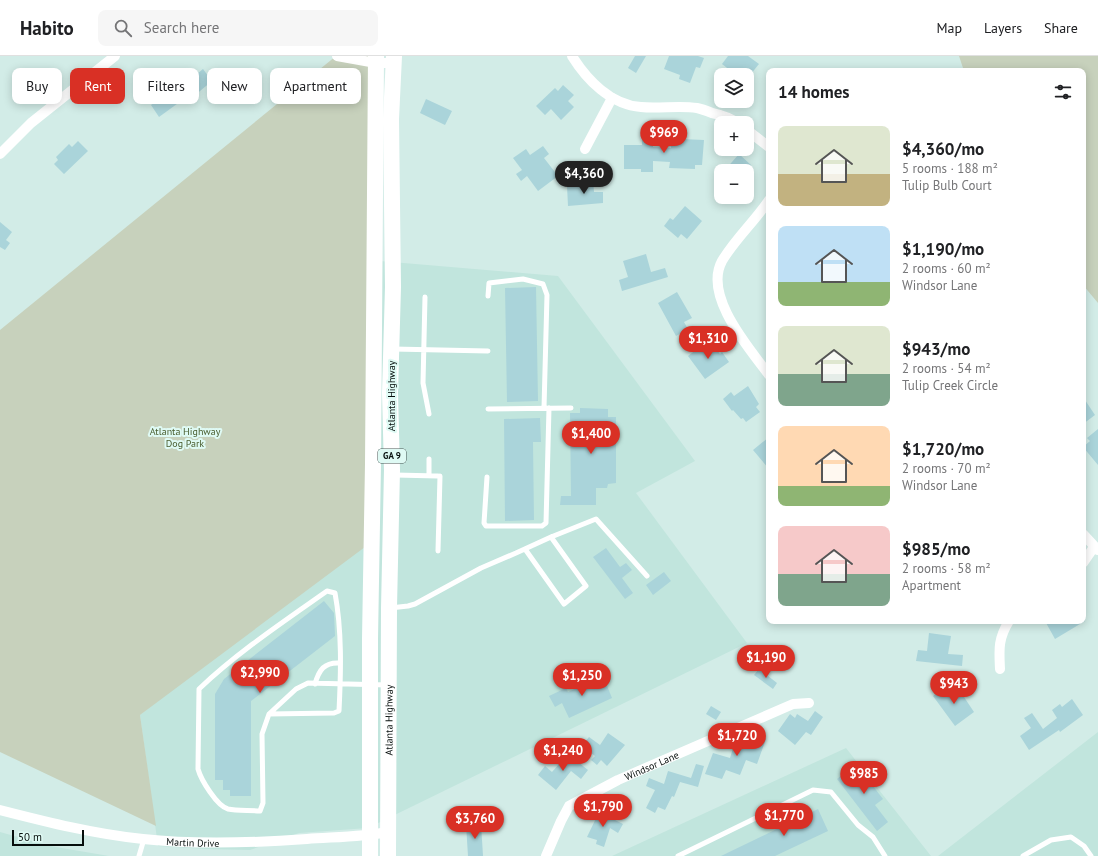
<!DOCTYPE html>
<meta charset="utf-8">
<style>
body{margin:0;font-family:"PT Sans",sans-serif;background:#f6f6f6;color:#202124;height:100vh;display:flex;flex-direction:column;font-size:15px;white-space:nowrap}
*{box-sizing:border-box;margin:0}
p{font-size:13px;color:#757577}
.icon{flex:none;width:22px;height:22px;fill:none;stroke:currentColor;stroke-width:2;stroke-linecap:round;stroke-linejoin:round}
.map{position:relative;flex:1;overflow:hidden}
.drawer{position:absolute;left:766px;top:12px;width:320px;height:556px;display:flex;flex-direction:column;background:#fff;border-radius:8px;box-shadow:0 2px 10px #0003}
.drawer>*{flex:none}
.guide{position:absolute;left:12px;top:12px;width:380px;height:36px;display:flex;gap:8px}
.controls{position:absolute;left:714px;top:12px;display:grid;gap:8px}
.controls a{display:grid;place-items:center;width:40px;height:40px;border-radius:8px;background:#fff;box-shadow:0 2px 10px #0003;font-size:20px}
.scale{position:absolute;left:12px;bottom:10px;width:72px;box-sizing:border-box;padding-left:4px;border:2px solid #060e0c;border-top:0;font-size:11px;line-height:14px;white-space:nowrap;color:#060e0c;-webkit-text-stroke:3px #dffaf4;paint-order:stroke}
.price{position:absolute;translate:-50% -34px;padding:0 9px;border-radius:14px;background:#d93025;color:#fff;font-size:13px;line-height:26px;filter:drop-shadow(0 1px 2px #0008)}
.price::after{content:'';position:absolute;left:50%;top:24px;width:12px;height:9px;margin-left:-6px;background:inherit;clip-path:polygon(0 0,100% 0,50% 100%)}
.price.active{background:#222;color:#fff}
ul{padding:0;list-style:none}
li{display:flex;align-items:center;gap:12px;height:100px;padding:0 12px}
li span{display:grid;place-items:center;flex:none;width:112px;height:80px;border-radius:8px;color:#555}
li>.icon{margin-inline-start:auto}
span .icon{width:48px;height:48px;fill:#fffc;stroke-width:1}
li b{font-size:17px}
h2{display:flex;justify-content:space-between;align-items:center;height:48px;padding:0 12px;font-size:17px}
.pill{padding:0 14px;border-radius:8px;background:#fff;box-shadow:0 2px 10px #0003;font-size:14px;line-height:36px}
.pill.active{background:#d93025;color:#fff}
header{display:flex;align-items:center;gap:24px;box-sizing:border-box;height:56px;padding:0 20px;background:#fff;border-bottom:1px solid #e0e0e0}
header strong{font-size:19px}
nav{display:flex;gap:22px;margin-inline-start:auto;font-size:14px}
.search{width:280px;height:36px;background:#f6f6f6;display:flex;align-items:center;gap:10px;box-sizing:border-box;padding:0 14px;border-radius:8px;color:#757577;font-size:15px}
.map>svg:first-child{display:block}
.built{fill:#c1e5dd}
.green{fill:#c7d1bc}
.building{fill:#aad4da}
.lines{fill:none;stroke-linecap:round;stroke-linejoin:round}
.service{stroke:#fff;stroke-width:5}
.minor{stroke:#fff;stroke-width:10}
.primary{stroke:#fff;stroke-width:16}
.labels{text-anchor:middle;stroke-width:4;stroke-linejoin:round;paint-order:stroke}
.shield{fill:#dffaf4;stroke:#475552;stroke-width:1}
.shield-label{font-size:9px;font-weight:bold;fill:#060e0c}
.street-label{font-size:10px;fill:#060e0c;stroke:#dffaf4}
.park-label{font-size:10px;fill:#4a5e30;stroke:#dffaf4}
</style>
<header>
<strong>Habito</strong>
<div class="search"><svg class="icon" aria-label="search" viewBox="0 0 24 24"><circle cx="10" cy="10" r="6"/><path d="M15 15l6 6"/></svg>Search here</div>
<nav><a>Map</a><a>Layers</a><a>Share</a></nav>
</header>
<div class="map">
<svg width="1098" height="800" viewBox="0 0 1098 800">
<rect width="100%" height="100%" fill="#d2ece7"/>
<path class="built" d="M 368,204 L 558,220 L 695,405 L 636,437 L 747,587 L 368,772 L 299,777 L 250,794 L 205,793 L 158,790 L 140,659 L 368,480 Z
M 1098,676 L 1098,800 L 938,800 Z
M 846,692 L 931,800 L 612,800 Z
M 0,776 L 50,790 L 109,800 L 0,800 Z"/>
<path class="green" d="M 336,0 L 372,0 L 369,488 L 140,659 L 156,770 L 0,696 L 0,274 Z
M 959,0 L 1098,0 L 1098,247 L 1083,229 L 1083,15 L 964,15 Z"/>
<path class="building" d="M 635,0 L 646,0 L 636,17 L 628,12 Z
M 669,0 L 698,0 L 704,2 L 700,12 L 696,11 L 690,27 L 679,23 L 680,19 L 664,13 Z
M 728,0 L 748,0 L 759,8 L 750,19 L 736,19 L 722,8 Z
M 203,13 L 212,25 L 194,40 L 185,28 Z
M 563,29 L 574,39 L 568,45 L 574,51 L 561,64 L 551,53 L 545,59 L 536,50 L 555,32 L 558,35 Z
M 172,33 L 181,45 L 159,61 L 151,49 Z
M 426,43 L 452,55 L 445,69 L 420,57 Z
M 642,76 L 653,76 L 653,91 L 671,92 L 671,77 L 682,77 L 681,83 L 704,84 L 702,109 L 695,109 L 695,113 L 669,112 L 670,106 L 653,105 L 653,116 L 641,116 L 641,113 L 624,113 L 624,89 L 642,89 Z
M 78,85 L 88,95 L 64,118 L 54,108 L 58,104 L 56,101 L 69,88 L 72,91 Z
M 543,90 L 549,98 L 544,102 L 558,120 L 538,135 L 527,120 L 521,125 L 516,118 L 522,114 L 513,102 L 526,93 L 530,99 Z
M 739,98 L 751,109 L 745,115 L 724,115 Z
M 593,125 L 594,136 L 603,136 L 603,147 L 568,150 L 567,130 L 583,129 L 582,126 Z
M 685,150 L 702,165 L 687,183 L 681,178 L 678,182 L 664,170 L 670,162 L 673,164 Z
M 0,166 L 12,176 L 6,184 L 10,187 L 5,194 L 0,191 Z
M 646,198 L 651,216 L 665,212 L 668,221 L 622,235 L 619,224 L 628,221 L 623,205 Z
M 536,231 L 538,345 L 507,346 L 505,232 Z
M 677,236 L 692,262 L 684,266 L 688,273 L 676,280 L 658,247 Z
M 709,284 L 720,298 L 722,296 L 729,306 L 705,323 L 688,300 Z
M 748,330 L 759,348 L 756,351 L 760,356 L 746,366 L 743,362 L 741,363 L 733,354 L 732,355 L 723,343 L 731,336 L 734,340 Z
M 1083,341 L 1095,359 L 1083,368 Z
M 580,352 L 608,353 L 608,361 L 616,361 L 616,427 L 608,428 L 607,432 L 596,432 L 596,449 L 560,449 L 561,440 L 571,440 L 570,357 L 580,357 Z
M 540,362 L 541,386 L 533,386 L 534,464 L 505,465 L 504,363 Z
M 1098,373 L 1098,409 L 1083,391 L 1090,385 L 1087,382 Z
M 769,381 L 769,413 L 753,394 Z
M 606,492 L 620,511 L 626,507 L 632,514 L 622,522 L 633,537 L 625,543 L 593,501 Z
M 664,516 L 671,525 L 653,539 L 646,529 Z
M 324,545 L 334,557 L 335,580 L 251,645 L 251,740 L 230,740 L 230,734 L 223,734 L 223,724 L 215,724 L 215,638 L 224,623 Z
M 1045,565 L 1085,565 L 1055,583 Z
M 929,577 L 951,580 L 948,598 L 963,599 L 962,610 L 916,605 L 918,594 L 927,595 Z
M 759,613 L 777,627 L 773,633 L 754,619 Z
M 603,620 L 612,642 L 569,662 L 562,647 L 555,651 L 549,640 L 566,632 L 568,636 Z
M 944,631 L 949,638 L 958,632 L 974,656 L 955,670 L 933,640 Z
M 1072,643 L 1083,659 L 1060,676 L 1059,674 L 1029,694 L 1020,680 L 1031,672 L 1024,662 L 1032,657 L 1043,673 L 1057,662 L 1052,654 L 1060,648 L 1062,651 Z
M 711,650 L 721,656 L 716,664 L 706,658 Z
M 815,655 L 823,661 L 811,679 L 806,676 L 795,689 L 778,675 L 790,658 L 795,662 L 797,658 L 808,665 Z
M 752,674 L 766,683 L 757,708 L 746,704 L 740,719 L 726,714 L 722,723 L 705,718 L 713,697 L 730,702 L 734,689 L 740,691 L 742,686 L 744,686 Z
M 608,677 L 625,689 L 607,710 L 601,704 L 597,709 L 591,704 L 595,700 L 582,690 L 589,681 L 600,689 Z
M 568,698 L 588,714 L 581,723 L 571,715 L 556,734 L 538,719 L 545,710 L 552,716 Z
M 696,708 L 704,710 L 698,731 L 680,726 L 674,741 L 672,740 L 665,754 L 658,751 L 655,757 L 646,752 L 655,734 L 646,730 L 649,722 L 664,728 L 668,715 L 691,722 Z
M 856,708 L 883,743 L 875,749 L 888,766 L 877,775 L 837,723 Z
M 818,753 L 828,775 L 775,800 L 721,800 Z
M 600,754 L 608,758 L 607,760 L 623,768 L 618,777 L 610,772 L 604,791 L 596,788 L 597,784 L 587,781 Z
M 481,767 L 483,800 L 468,800 L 466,768 Z"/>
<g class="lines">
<path class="service" d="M 488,240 L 489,227 L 523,223 L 543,228 L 547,239 L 544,352
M 425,241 L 423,327 L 429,358
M 393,293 L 488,295
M 488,353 L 571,352
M 429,403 L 429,420
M 395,419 L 438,420
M 487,421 L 484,467 L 486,470 L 542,470 L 546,467 L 549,352
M 525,493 L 564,548 L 586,530 L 551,481
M 438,495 L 440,420
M 390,552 L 408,550 L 415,548 L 481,512 L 516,497 L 551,481 L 596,463 L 647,520
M 315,628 C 319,614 324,606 340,607
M 269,658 L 334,657 L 339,655 C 341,615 342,575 335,537 L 327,535 C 283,566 238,596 199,633 L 198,713 C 201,724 217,750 228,753 C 237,755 250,754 260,755 L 263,747 L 262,678 L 269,658 L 296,633 L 308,627 L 388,629
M 139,800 L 144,783
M 678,800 L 813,734 L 831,736 L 858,769 L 873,781 L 885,800
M 1023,800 L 1051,784 L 1071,781 L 1084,790 L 1091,800"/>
<g class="minor">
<path d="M 337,0 L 376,7 L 394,7"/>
<path d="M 572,0 C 587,24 611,49 641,51 C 659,53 679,49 697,52 C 702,53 707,55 712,57 C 721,59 729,61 737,67"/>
<path d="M 747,74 L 769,91"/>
<path d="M 585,93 L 612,42"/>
<path d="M 0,98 L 31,67 L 115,0"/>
<path d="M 769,144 C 755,165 735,183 722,205 C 703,240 749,292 769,319"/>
<path d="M 1083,478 L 1098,494"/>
<path d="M 1083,507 L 1094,491"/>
<path d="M 1000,613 C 999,593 998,583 1009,565"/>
<path id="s1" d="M 0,754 C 47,766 94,778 143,783 C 197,789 252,787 307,783 C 334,781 361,781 388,776"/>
<path id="s2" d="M 546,800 L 561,765 L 569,750 L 618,724 L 793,648 L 809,647"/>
</g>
<g class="primary">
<path d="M 370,800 L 370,583 L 373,408 L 376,0"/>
<path id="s3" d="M 388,800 L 389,552 L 392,414 L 390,337 L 393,231 L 391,63 L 394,0"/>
</g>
</g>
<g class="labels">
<rect class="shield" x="378" y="393" width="28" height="14" rx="3"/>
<g class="shield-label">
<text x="392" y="403">GA 9</text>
</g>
<g class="street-label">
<text transform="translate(391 340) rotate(-90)" y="4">Atlanta Highway</text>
<text dy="4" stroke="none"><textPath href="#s3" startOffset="136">Atlanta Highway</textPath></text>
<text dy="4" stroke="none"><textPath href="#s2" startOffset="147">Windsor Lane</textPath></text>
<text dy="4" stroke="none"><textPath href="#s1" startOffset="196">Martin Drive</textPath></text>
</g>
<g class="park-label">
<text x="185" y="379">Atlanta Highway<tspan x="185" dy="12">Dog Park</tspan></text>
</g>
</g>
</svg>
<div class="controls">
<a><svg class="icon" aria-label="layers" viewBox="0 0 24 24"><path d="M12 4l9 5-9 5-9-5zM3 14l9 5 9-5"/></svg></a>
<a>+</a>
<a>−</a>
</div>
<div class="scale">50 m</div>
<b class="price" style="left:664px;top:98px">$969</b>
<b class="price active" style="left:584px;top:139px">$4,360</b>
<b class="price" style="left:708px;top:304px">$1,310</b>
<b class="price" style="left:591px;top:399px">$1,400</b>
<b class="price" style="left:766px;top:623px">$1,190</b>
<b class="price" style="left:260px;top:638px">$2,990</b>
<b class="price" style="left:582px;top:641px">$1,250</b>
<b class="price" style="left:954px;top:649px">$943</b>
<b class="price" style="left:737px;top:701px">$1,720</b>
<b class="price" style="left:563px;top:716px">$1,240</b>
<b class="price" style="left:864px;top:739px">$985</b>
<b class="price" style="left:603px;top:772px">$1,790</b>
<b class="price" style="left:784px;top:781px">$1,770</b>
<b class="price" style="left:475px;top:784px">$3,760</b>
<div class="guide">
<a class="pill">Buy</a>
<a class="pill active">Rent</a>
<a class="pill">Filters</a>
<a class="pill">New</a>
<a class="pill">Apartment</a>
</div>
<section class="drawer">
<h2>14 homes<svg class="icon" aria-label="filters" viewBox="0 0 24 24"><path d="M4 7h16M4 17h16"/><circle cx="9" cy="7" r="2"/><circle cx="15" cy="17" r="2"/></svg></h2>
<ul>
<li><span style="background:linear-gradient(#dfe7d0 60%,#c2b280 0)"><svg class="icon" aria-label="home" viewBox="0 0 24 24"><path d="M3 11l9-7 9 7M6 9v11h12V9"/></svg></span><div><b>$4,360/mo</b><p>5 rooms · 188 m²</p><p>Tulip Bulb Court</p></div></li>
<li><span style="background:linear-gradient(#bfe0f5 70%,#8fb573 0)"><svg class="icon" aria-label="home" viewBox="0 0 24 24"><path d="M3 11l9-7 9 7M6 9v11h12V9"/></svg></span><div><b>$1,190/mo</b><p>2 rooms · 60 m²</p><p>Windsor Lane</p></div></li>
<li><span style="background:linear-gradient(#dfe7d0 60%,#7fa58c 0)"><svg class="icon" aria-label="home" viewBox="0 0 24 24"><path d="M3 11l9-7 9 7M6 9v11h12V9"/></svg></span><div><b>$943/mo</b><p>2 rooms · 54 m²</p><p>Tulip Creek Circle</p></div></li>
<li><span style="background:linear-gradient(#ffd9b3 75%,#8fb573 0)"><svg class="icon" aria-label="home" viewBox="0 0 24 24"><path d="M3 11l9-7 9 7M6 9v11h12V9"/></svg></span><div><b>$1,720/mo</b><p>2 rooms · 70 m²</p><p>Windsor Lane</p></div></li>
<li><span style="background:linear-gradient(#f6c9c9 60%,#7fa58c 0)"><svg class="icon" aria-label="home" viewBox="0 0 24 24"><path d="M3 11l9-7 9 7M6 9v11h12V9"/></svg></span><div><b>$985/mo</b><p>2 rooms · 58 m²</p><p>Apartment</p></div></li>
</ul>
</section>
</div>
